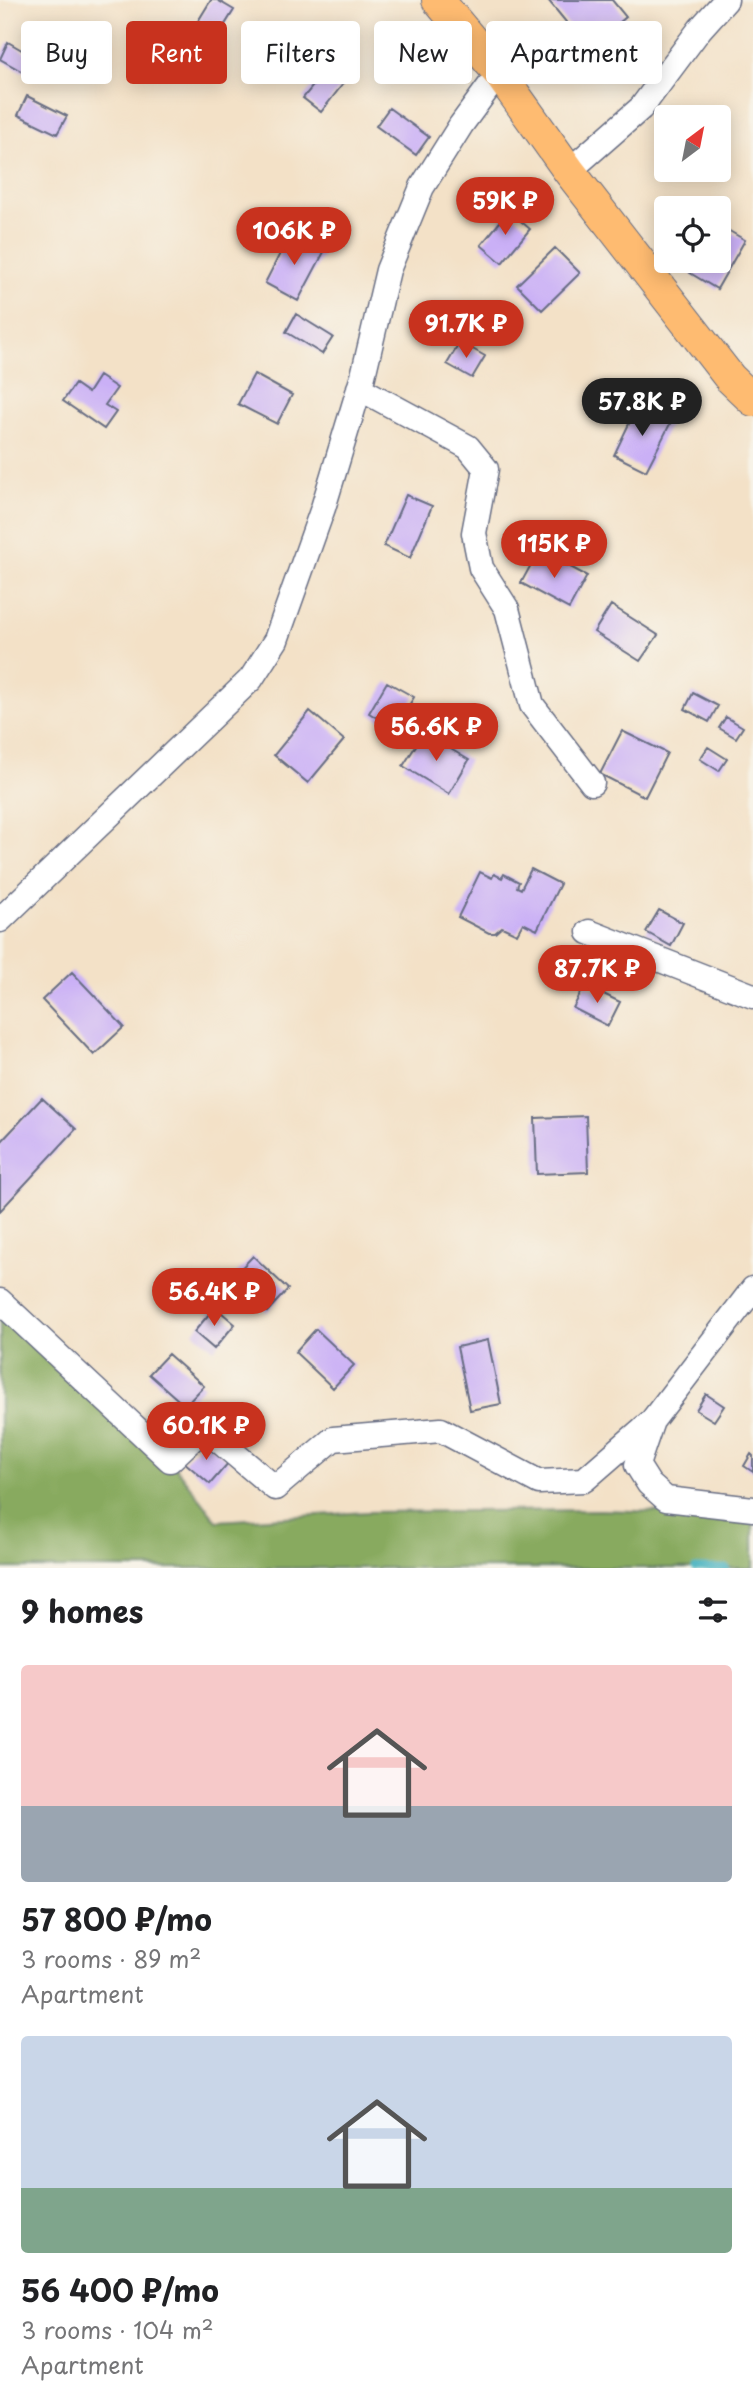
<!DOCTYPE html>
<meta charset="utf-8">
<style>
body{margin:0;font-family:"Playpen Sans",sans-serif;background:#f2f2f2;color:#202124;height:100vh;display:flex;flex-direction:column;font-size:26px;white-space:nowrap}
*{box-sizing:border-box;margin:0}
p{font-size:23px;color:#757577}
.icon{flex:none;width:38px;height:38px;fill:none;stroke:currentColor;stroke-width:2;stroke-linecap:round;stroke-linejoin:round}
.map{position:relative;height:1568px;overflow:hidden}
.drawer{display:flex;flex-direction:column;background:#fff;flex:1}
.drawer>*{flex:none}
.top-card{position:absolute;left:21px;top:21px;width:712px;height:63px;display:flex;gap:14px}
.needle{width:46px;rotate:32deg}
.buttons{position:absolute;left:654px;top:105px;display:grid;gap:14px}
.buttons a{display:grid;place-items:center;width:77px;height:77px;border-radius:7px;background:#fff;box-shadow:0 4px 18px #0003;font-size:35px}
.price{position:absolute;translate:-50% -60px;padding:0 16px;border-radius:24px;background:#c8321e;color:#fff;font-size:23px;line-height:46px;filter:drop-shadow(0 2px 4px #0008)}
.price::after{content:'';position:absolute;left:50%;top:42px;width:21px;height:16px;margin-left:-10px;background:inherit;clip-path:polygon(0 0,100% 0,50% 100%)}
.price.current{background:#222;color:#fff}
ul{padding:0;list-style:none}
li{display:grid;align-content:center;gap:14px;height:371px;padding:0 21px}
li span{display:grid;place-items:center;height:217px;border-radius:7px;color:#555}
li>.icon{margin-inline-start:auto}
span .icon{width:126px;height:126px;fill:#fffc;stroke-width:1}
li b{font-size:30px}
h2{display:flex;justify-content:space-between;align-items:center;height:84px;padding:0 21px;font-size:30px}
.pill{padding:0 24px;border-radius:7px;background:#fff;box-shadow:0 4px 18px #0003;font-size:24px;line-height:63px}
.pill.current{background:#c8321e;color:#fff}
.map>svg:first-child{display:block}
.forest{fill:#88aa5f;stroke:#526c5e;stroke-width:2}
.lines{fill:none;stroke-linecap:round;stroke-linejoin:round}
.stream{stroke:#43b1c0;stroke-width:7}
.building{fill:#cab0f6}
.minor-casing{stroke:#676d83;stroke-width:27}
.major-casing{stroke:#676d83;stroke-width:34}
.minor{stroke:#fff;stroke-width:24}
.major{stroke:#febb71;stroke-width:32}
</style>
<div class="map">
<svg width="753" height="1568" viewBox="0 0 753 1568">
<rect width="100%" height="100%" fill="#f7f3e8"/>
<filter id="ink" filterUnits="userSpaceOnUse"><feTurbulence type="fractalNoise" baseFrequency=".0143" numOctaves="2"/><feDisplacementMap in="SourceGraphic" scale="14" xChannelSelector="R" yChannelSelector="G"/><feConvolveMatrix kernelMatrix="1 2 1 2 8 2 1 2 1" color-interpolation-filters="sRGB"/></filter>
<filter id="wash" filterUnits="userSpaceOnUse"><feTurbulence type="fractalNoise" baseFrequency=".00686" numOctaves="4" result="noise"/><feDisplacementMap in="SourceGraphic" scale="28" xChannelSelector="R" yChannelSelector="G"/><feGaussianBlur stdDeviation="1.57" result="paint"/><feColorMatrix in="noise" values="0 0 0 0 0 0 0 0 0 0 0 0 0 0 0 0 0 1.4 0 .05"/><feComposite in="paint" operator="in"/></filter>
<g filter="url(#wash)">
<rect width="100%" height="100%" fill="#f3e1c7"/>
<path class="forest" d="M 0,1307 L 170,1460 L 217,1521 L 368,1512 L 601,1510 L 753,1515 L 753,1568 L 0,1568 Z"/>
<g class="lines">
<path class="stream" d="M 695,1568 L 726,1568"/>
</g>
<g id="blocks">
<path class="building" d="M 211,0 L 217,0 L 234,10 L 213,44 L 192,31 Z
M 548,0 L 612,0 L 626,17 L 588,49 Z
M 8,42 L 32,56 L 23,72 L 0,59 Z
M 329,66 L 346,80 L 321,112 L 303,98 Z
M 27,96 L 67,116 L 57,134 L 18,115 Z
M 389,108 L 429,137 L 416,155 L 376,126 Z
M 509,211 L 530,229 L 502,263 L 481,245 Z
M 719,225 L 745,240 L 717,289 L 690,273 L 697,261 L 719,261 Z
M 290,234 L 324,252 L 298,301 L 265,283 Z
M 555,248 L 580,273 L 542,310 L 517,285 Z
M 296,314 L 333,337 L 322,354 L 286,332 Z
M 460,342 L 485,356 L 472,378 L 447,364 Z
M 254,374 L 292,395 L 277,424 L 238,404 Z
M 99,376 L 117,388 L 105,405 L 116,412 L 104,429 L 63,401 L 75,384 L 88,393 Z
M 638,405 L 671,422 L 646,471 L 614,455 Z
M 406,495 L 432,506 L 410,558 L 384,546 Z
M 539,550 L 587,576 L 569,609 L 521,583 Z
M 611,605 L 658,635 L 640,661 L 594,632 Z
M 387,682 L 414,697 L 395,729 L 369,713 Z
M 693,693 L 718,706 L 709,722 L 685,709 Z
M 310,711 L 344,740 L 308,783 L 274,755 Z
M 726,717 L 743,727 L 736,738 L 719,728 Z
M 622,731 L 667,753 L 645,797 L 600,774 Z
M 424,733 L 469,760 L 449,794 L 403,766 Z
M 708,747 L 727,759 L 719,771 L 700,759 Z
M 531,869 L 560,884 L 537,930 L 523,923 L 517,934 L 502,927 L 495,933 L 489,933 L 458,917 L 480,872 L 492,878 L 494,874 L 502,878 L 504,874 L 519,882 L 517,887 L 521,889 Z
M 659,910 L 683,923 L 671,946 L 646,932 Z
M 72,972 L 124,1027 L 94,1055 L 42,1000 Z
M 585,985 L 620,1002 L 608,1026 L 573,1008 Z
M 42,1098 L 76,1129 L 0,1211 L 0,1143 Z
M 586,1116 L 588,1172 L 537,1174 L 535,1118 Z
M 253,1256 L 288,1289 L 267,1312 L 231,1279 Z
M 215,1307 L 235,1324 L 214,1349 L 194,1332 Z
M 316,1329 L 354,1365 L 333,1388 L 295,1352 Z
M 488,1340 L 501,1404 L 470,1410 L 457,1347 Z
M 168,1354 L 204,1386 L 185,1406 L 149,1374 Z
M 706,1394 L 724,1406 L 714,1421 L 696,1410 Z
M 203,1440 L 229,1462 L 210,1484 L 184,1462 Z
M 751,1454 L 753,1456 L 753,1472 L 744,1466 Z"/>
</g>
</g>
<g filter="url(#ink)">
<use href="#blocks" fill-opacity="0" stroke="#676d83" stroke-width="2"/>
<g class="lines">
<g class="minor-casing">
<path id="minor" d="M 569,171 L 641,108 L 700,29 L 726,0
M 359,388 L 468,447 L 486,469 L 474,533 L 481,568 L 507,609 L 532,705 L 592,783
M 0,920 L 251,679 L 276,640 L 323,508 L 363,376 L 388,270 L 422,187 L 461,125 L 499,73
M 589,932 L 753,996
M 753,1289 L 652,1421 L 637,1465 L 649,1484 L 666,1499 L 753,1509
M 0,1301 L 170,1460 L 204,1428 L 275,1488 L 333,1439 L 441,1430 L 539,1482 L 584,1480 L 652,1421"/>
</g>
<g class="major-casing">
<path id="major" d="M 438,0 L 499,73 L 569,171 L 730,378 L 753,400"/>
</g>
<use href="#minor" class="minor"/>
<use href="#major" class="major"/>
</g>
</g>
</svg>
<div class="buttons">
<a><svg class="needle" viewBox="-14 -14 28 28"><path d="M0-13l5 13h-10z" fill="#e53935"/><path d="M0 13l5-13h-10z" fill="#757577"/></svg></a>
<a><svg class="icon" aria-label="locate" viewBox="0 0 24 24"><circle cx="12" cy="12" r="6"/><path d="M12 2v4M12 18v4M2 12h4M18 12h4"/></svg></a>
</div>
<b class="price" style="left:505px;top:237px">59K ₽</b>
<b class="price" style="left:294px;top:267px">106K ₽</b>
<b class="price" style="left:466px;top:360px">91.7K ₽</b>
<b class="price current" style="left:642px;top:438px">57.8K ₽</b>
<b class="price" style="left:554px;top:580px">115K ₽</b>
<b class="price" style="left:436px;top:763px">56.6K ₽</b>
<b class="price" style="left:597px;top:1005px">87.7K ₽</b>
<b class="price" style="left:214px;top:1328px">56.4K ₽</b>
<b class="price" style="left:206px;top:1462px">60.1K ₽</b>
<div class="top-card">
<a class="pill">Buy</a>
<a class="pill current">Rent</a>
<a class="pill">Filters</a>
<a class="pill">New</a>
<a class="pill">Apartment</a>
</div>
</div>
<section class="drawer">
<h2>9 homes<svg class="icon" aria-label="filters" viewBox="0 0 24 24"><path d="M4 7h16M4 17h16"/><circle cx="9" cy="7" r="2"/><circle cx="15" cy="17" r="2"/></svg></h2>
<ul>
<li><span style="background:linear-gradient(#f6c9c9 65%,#9aa5b1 0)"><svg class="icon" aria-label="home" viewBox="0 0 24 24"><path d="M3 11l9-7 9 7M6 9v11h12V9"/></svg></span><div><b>57 800 ₽/mo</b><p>3 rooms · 89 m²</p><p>Apartment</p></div></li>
<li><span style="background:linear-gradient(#c9d6e8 70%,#7fa58c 0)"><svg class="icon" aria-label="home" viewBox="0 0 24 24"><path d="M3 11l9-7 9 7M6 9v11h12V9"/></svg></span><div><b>56 400 ₽/mo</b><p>3 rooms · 104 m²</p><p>Apartment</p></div></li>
</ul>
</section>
